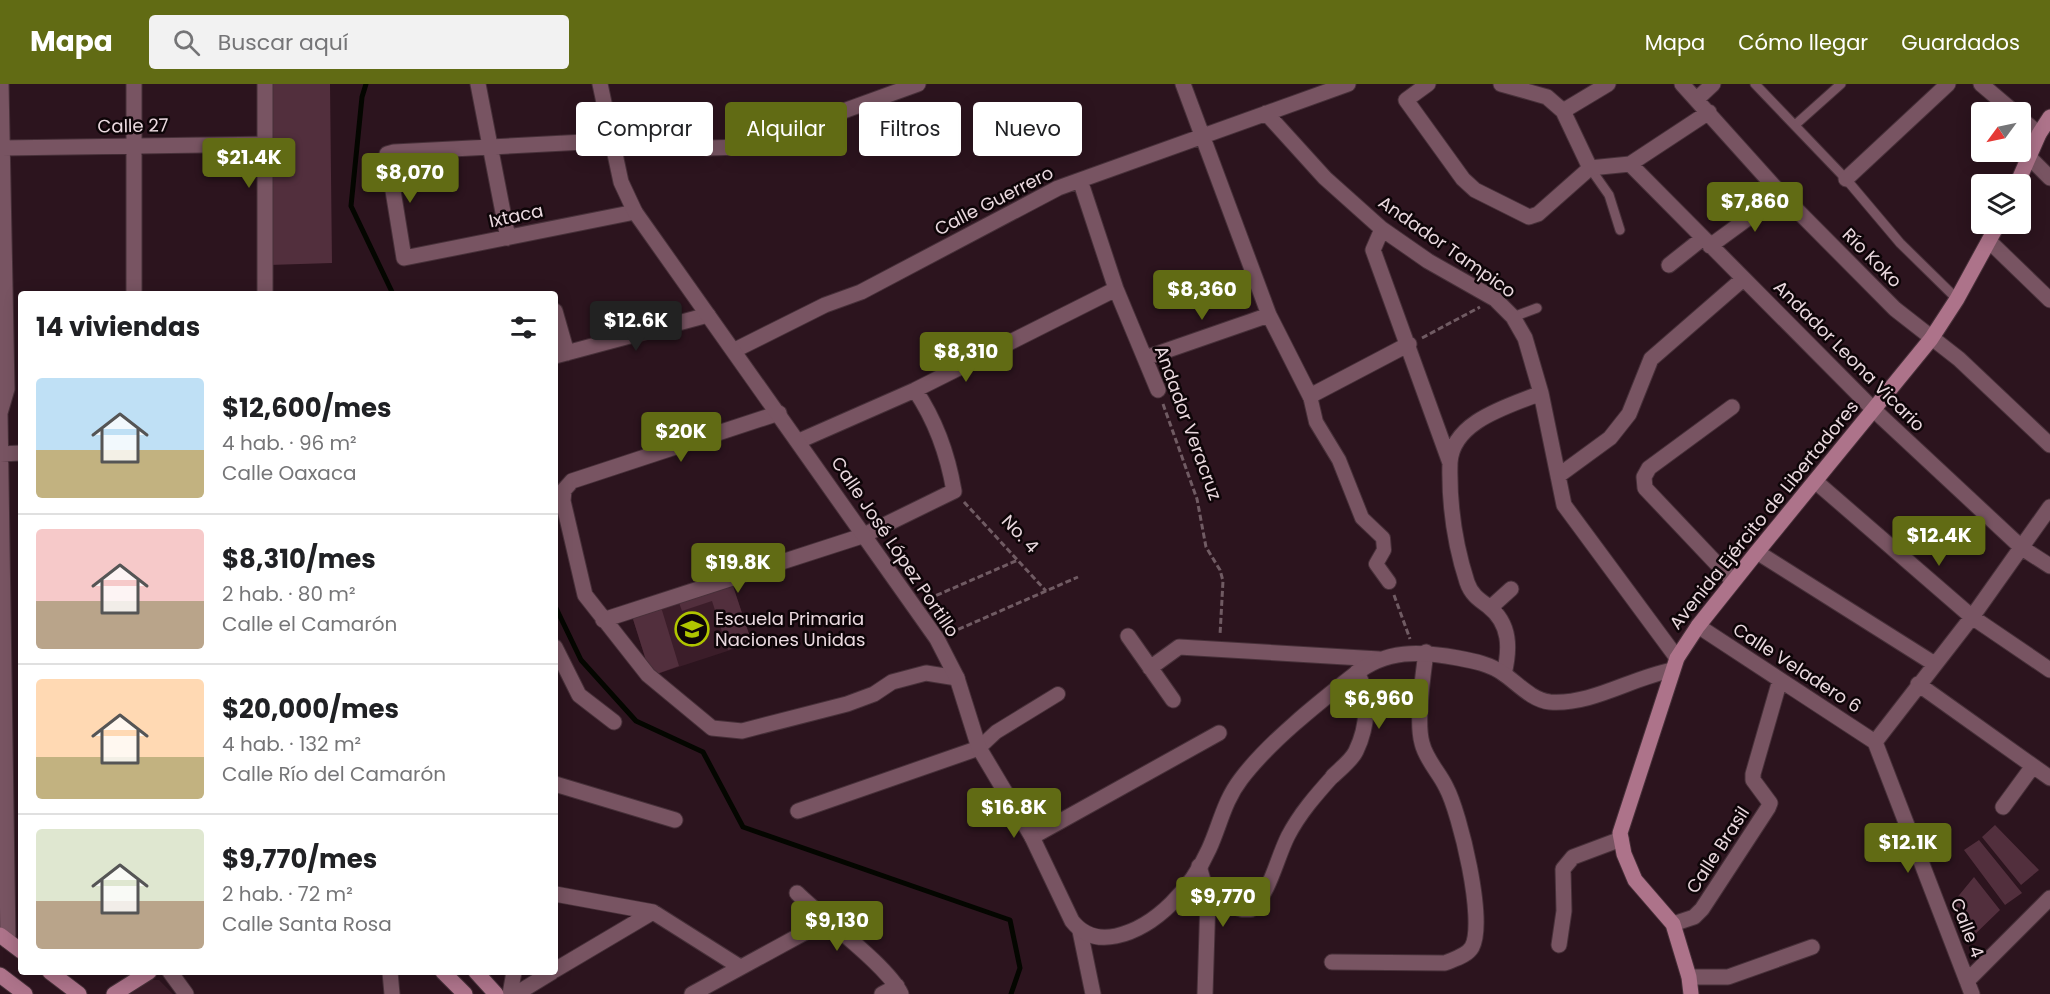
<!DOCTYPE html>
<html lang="es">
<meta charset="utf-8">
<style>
body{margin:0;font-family:Poppins,sans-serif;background:#f2f2f2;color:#202124;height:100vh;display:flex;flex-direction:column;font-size:22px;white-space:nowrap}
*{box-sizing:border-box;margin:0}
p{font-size:20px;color:#757577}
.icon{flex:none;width:33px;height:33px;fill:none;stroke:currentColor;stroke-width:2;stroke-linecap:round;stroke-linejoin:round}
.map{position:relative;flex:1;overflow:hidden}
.drawer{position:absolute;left:18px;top:207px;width:540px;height:684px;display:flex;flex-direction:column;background:#fff;border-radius:6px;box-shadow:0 3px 15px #0003}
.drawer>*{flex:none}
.banner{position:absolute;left:576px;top:18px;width:570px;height:54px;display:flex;gap:12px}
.needle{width:39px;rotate:237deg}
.buttons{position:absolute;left:1971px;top:18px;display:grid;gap:12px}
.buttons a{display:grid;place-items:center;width:60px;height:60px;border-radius:6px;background:#fff;box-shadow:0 3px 15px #0003;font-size:30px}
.price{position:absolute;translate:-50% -51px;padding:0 14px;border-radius:6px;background:#616b14;color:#fff;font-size:20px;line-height:39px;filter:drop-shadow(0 2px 3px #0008)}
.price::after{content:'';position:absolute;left:50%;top:36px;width:18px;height:14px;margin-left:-9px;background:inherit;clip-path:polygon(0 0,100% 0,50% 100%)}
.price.selected{background:#222;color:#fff}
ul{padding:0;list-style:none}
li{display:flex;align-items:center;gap:18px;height:150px;padding:0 18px}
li+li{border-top:2px solid #e0e0e0}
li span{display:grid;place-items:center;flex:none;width:168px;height:120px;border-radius:6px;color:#555}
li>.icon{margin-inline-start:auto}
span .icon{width:72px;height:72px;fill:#fffc;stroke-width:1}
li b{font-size:26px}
h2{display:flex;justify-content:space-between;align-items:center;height:72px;padding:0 18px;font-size:26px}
.tag{padding:0 21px;border-radius:6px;background:#fff;box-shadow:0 3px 15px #0003;font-size:21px;line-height:54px}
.tag.selected{background:#616b14;color:#fff}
header{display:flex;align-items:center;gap:36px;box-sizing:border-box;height:84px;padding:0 30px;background:#616b14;color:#fff}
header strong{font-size:28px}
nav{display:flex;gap:33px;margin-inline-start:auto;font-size:21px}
.search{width:420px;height:54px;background:#f2f2f2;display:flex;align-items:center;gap:15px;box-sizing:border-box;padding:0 21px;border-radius:6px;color:#757577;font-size:22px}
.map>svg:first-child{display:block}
.built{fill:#3b1d29}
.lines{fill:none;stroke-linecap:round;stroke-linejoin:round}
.stream{stroke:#040600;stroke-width:5}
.building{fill:#522f3d}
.service-casing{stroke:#473039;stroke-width:11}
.pedestrian-casing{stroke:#473039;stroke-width:16}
.minor-casing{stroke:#473039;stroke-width:17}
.tertiary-casing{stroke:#473039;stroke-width:17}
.secondary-casing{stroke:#473039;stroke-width:17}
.path{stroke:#705b63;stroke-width:3;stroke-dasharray:6 3;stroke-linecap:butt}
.service{stroke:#785462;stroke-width:9}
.pedestrian{stroke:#785462;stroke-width:14}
.minor{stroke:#785462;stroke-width:15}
.tertiary{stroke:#785462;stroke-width:15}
.secondary{stroke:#ad738a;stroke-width:15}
.labels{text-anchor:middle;stroke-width:5;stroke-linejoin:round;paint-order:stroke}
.street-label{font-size:18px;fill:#ead9df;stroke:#0e0508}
.poi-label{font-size:18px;fill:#ead9df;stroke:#0e0508;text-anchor:start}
</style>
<header>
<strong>Mapa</strong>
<div class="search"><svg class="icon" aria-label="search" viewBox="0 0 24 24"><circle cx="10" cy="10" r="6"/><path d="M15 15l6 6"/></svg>Buscar aquí</div>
<nav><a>Mapa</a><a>Cómo llegar</a><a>Guardados</a></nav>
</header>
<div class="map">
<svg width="2050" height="910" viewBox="0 0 2050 910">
<rect width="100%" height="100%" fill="#2c141e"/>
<path class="built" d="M 732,499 L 752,559 L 651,592 L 632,532 Z
M 143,896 L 159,896 L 173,910 L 120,910 Z"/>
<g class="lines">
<path class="stream" d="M 366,0 L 362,13 L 351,122 L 393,210
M 555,522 L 581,576 L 636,637 L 703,668 L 743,743 L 1010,836 L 1020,884 L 1011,910"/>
</g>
<path class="building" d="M 272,0 L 330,0 L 332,179 L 269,181 Z
M 732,499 L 752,559 L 728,566 L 712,517 L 682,527 L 678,516 Z
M 661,523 L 679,582 L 651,592 L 632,532 Z
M 1995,741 L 2039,786 L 2021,801 L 1982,753 Z
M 1979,756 L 2022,809 L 2005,821 L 1964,766 Z
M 1974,793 L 2000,826 L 1968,857 L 1951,821 Z"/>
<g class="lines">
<g class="service-casing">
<path id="service" d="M 1755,0 L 1846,95 L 1900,159 L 1957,215
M 1795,41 L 1841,0
M 1590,84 L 1609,111 L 1620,146
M 1513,233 L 1537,224"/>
</g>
<g class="pedestrian-casing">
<path id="pedestrian" d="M 1310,312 L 1316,338 L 1339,376 L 1362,434 L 1383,454 L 1384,466 L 1376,480 L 1389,498
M 979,664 L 996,648 L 1058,610
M 1208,814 L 1242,826 L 1251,826 C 1271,807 1276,776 1288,752 C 1300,729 1316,711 1333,692"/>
</g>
<g class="minor-casing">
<path id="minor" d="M 1,0 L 7,305 L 0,329 L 8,857
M 134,0 L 134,210
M 478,0 L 508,154
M 1183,0 L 1269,231 L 1310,312 L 1409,260
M 1428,0 L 1406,16 L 1463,95 L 1475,106 L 1529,133 L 1538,130 L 1590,84 L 1630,80 L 1709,28
M 1501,0 L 1547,13 L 1563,27 L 1590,84
M 1682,0 L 1781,110 L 1895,225 L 1959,275 L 2050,361
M 1981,0 L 2014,28
M 1697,15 L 1713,0
M 1563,27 L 1608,0
M 1266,29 L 1325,94 L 1382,145 L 1428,177 L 1495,215 L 1513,233 L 1525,254 L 1541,309 L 1564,421 L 1677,574
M 2020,34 L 2039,50
M 2,64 L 266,60
M 2030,74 L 2050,94
M 1630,80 L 1874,326 L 2022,464 L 2050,482
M 1846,95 L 1948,0
M 1080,96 L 1116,205 L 1158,306
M 635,128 L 404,174 L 387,70 L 394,68 L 642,55 L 708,64 L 744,63 L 918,0
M 1382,145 L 1373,166 L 1450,379 C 1449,418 1455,461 1467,498 C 1471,510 1478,515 1488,522 C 1511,540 1510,565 1504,590
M 1989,157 L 2050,216
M 1710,162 L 1781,110
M 1669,181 L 1703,154
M 265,210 L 265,0
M 555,227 L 567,269
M 735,266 L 825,221 L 861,208 L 1058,104 L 1348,0
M 555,272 L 708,231
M 1145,274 L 1269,231
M 1732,323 L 1649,384 L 1644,393 L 1645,404 L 1733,497
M 779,329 L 572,397 L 564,406 L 563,417 L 585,511 L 648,591 L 712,644 L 742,647 L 847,620 L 874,610 L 892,598 L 926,589 L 957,594
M 799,357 L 915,306 L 1116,205
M 0,370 L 21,369
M 1450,379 C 1452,337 1509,322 1541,309
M 1558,392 L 1610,354 L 1629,330 L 1651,275 L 1743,195
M 1815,397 L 1972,533 L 2050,586
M 1757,468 L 1933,579
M 1490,524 L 1511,505
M 603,536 L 862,452 L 954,407 C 948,372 936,337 915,306
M 1698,542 L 1875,658
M 1128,552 L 1173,616
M 555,563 L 579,611 L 614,638
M 1150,584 L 1179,563 L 1379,575
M 1918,600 L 2050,694
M 1875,658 L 1972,533 L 2050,423
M 1875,658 L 1972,910
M 1333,692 C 1340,685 1352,676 1356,667 C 1368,642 1370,613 1357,588
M 555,700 L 675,736
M 2003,723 L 2033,682
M 798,727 L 979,664
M 1032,753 L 1219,649
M 1199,782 L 1208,814 L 1205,910
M 797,809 C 822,834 888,882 901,910
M 555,810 L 653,828 L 740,883
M 1673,840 L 1694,833 L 1702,825 L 1768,724 L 1770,719 L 1753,696 L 1753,690 L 1780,596
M 1080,847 L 1093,910
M 1559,861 L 1564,827 L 1563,785 L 1573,773 L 1621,755
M 1332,878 L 1445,879 C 1454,875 1467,872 1472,863 C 1486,837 1460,729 1446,703 C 1439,688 1426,676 1422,659 C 1416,638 1423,592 1426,568
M 555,886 L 653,828
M 170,888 L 186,910
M 390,888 L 392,910
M 1689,893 L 1728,893 L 1812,863
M 1967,897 L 2050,814
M 510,910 L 514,888
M 516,910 L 552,888
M 692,910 L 826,837
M 882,910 L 897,902"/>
</g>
<g class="tertiary-casing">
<path id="tertiary" d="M 600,0 L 621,98 L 635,128 L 937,555 L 957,594 L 979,664 L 1032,753 L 1072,837 C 1083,851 1097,856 1116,852 C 1157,843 1192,803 1209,765 C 1220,741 1224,717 1241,695 C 1268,659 1318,619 1354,591 C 1386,565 1420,567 1458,574 C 1474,577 1490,580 1504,590 C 1518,600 1532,616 1550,618 C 1592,621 1631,594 1672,586"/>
</g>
<g class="secondary-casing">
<path id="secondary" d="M 2017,100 L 2039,50 L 2050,33
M 0,851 L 21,867
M 50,888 L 79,910
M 443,888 L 465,910
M 476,888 L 496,910
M 0,891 L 25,910
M 114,910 L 149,888
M 1691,910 L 1689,893 L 1673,840 L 1635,796 L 1624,770 L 1620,749 L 1677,574 L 1698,542 L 1757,468 L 1931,255 L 1957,215 L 1998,140"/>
</g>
<path class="path" d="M 1422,254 L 1480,223
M 1163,320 L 1197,415 L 1206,463 L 1220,486 L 1223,497 L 1220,551
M 964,418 L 1046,507
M 1394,511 L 1410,555
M 928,515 L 1018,476
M 950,549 L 1078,493"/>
<use href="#service" class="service"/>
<use href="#pedestrian" class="pedestrian"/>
<use href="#minor" class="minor"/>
<use href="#tertiary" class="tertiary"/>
<use href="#secondary" class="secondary"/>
</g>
<defs>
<g id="school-ring" transform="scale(1.725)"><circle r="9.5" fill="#0e0508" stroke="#b0c500" stroke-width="1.5"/><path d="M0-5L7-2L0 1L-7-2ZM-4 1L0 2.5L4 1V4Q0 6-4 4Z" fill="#b0c500"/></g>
</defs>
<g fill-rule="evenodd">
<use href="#school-ring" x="692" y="545"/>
</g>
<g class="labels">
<g class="street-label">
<text transform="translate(133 42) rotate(-1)" y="6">Calle 27</text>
<text transform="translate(994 117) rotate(-27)" y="6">Calle Guerrero</text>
<text transform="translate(516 132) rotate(-12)" y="6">Ixtaca</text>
<text transform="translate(1447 163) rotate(35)" y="6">Andador Tampico</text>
<text transform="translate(1872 174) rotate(45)" y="6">Río Koko</text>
<text transform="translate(1849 272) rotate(45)" y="6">Andador Leona Vicario</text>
<text transform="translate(1188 339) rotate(70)" y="6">Andador Veracruz</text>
<text transform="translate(1764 431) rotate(-51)" y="6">Avenida Ejército de Libertadores</text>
<text transform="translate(1020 450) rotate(47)" y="6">No. 4</text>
<text transform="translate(895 463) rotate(56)" y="6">Calle José López Portillo</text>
<text transform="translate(1797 584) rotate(33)" y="6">Calle Veladero 6</text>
<text transform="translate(1718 766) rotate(-57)" y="6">Calle Brasil</text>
<text transform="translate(1967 844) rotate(69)" y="6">Calle 4</text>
</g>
<g class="poi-label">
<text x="715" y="541">Escuela Primaria<tspan x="715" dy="21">Naciones Unidas</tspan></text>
</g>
</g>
</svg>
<div class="buttons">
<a><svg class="needle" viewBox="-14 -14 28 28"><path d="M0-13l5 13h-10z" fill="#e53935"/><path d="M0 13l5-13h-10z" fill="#757577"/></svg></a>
<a><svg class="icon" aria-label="layers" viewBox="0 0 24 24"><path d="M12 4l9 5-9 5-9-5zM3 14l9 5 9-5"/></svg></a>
</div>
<b class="price" style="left:249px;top:105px">$21.4K</b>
<b class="price" style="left:410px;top:120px">$8,070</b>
<b class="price" style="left:1755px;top:149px">$7,860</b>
<b class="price" style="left:1202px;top:237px">$8,360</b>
<b class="price selected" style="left:636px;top:268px">$12.6K</b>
<b class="price" style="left:966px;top:299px">$8,310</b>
<b class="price" style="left:681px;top:379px">$20K</b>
<b class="price" style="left:1939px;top:483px">$12.4K</b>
<b class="price" style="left:738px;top:510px">$19.8K</b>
<b class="price" style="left:1379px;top:646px">$6,960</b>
<b class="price" style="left:1014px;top:755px">$16.8K</b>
<b class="price" style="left:1908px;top:790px">$12.1K</b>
<b class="price" style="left:1223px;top:844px">$9,770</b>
<b class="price" style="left:837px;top:868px">$9,130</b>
<div class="banner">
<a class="tag">Comprar</a>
<a class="tag selected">Alquilar</a>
<a class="tag">Filtros</a>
<a class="tag">Nuevo</a>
</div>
<section class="drawer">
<h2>14 viviendas<svg class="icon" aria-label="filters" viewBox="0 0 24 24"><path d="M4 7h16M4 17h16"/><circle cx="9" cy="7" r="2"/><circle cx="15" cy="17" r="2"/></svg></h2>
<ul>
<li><span style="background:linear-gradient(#bfe0f5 60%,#c2b280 0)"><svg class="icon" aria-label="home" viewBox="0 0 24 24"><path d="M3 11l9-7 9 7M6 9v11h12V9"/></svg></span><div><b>$12,600/mes</b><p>4 hab. · 96 m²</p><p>Calle Oaxaca</p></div></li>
<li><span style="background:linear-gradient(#f6c9c9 60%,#b9a48a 0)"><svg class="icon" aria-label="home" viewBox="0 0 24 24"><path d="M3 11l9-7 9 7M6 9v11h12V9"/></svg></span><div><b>$8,310/mes</b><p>2 hab. · 80 m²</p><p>Calle el Camarón</p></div></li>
<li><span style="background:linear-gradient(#ffd9b3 65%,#c2b280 0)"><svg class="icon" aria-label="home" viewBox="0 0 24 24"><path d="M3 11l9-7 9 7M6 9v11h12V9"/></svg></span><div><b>$20,000/mes</b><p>4 hab. · 132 m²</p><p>Calle Río del Camarón</p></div></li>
<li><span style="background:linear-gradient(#dfe7d0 60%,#b9a48a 0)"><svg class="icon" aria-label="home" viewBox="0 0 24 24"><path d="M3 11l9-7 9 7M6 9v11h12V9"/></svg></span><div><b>$9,770/mes</b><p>2 hab. · 72 m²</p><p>Calle Santa Rosa</p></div></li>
</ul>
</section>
</div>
